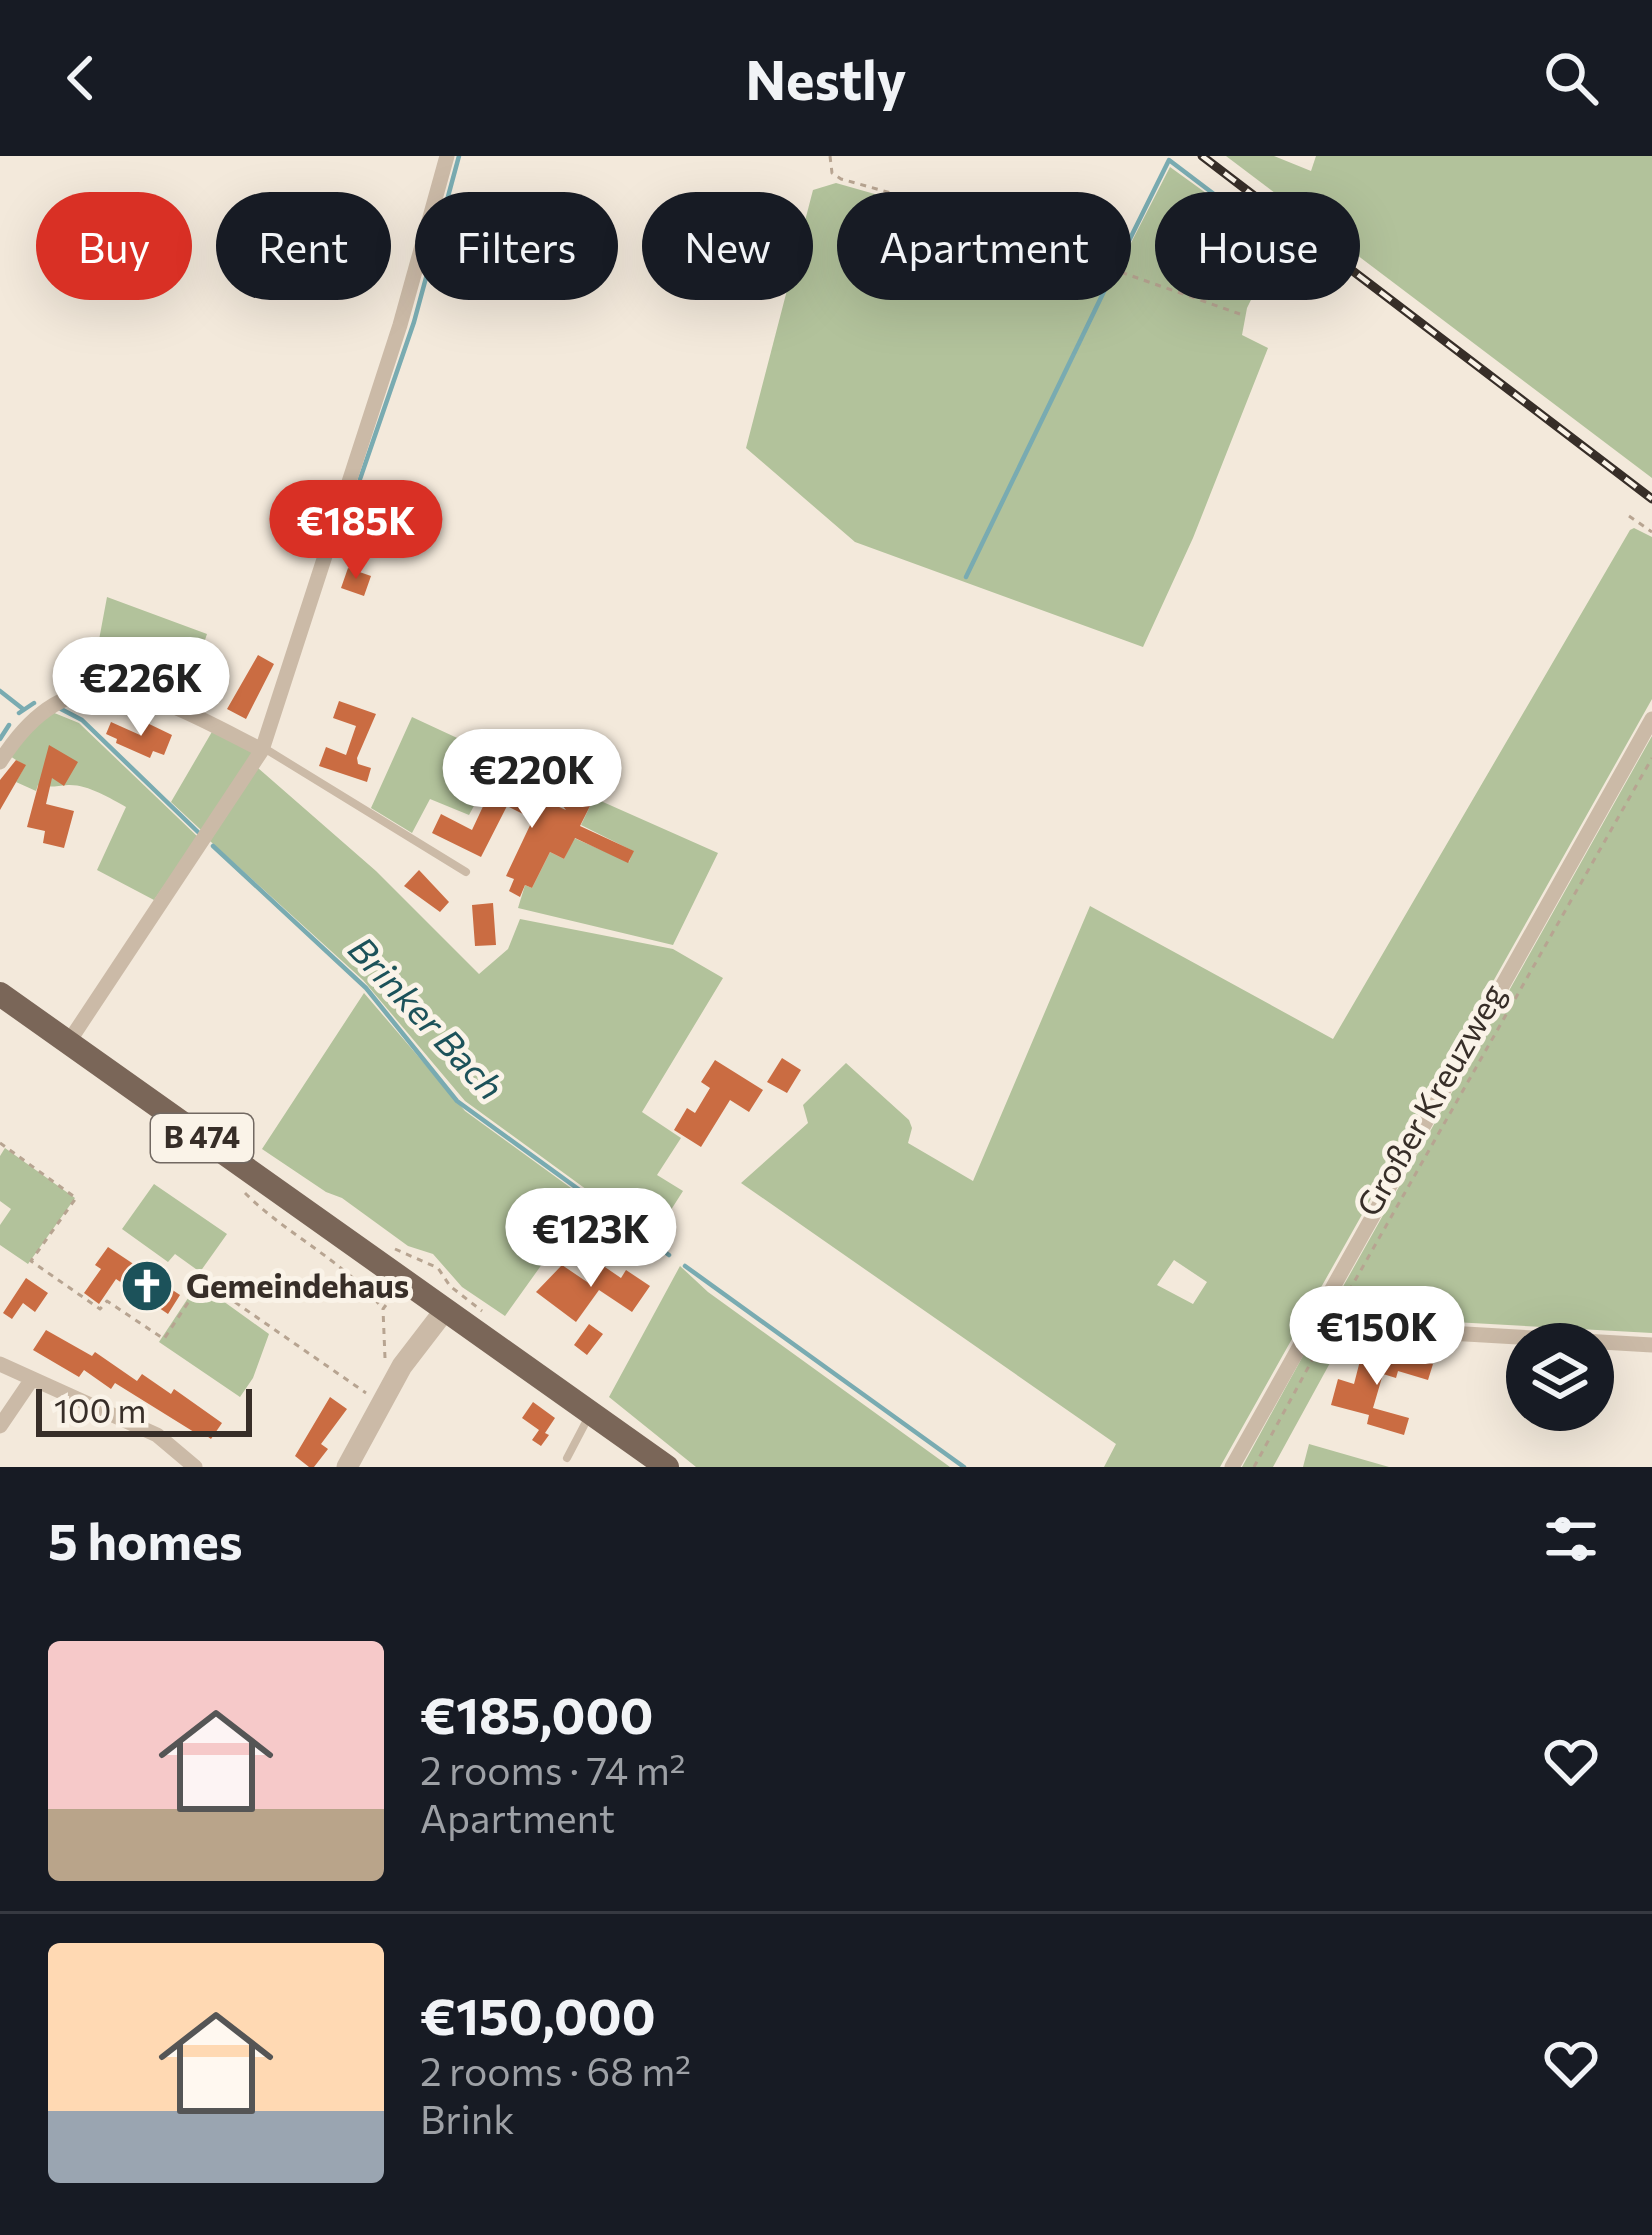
<!DOCTYPE html>
<meta charset="utf-8">
<style>
body{margin:0;font-family:Commissioner,sans-serif;background:#20242c;color:#f1f3f6;height:100vh;display:flex;flex-direction:column;font-size:45px;white-space:nowrap}
*{box-sizing:border-box;margin:0}
p{font-size:39px;color:#9ea1a6}
.icon{flex:none;width:66px;height:66px;fill:none;stroke:currentColor;stroke-width:2;stroke-linecap:round;stroke-linejoin:round}
.map{position:relative;height:1311px;overflow:hidden}
.drawer{display:flex;flex-direction:column;background:#171b24;flex:1}
.drawer>*{flex:none}
.banner{position:absolute;left:36px;top:36px;width:1581px;height:108px;display:flex;gap:24px}
.tools{position:absolute;left:1506px;top:1167px;display:grid;gap:24px}
.tools a{display:grid;place-items:center;width:108px;height:108px;border-radius:50%;background:#171b24;box-shadow:0 12px 48px #0002;font-size:60px}
.scale{position:absolute;left:36px;bottom:30px;width:216px;box-sizing:border-box;padding-left:12px;border:6px solid #372e28;border-top:0;font-size:33px;line-height:42px;white-space:nowrap;color:#372e28;-webkit-text-stroke:9px #faf3e8;paint-order:stroke}
.price{position:absolute;translate:-50% -102px;padding:0 27px;border-radius:42px;background:#fff;color:#222;font-size:39px;line-height:78px;filter:drop-shadow(0 3px 6px #0008)}
.price::after{content:'';position:absolute;left:50%;top:72px;width:36px;height:27px;margin-left:-18px;background:inherit;clip-path:polygon(0 0,100% 0,50% 100%)}
.price.active{background:#d93025;color:#fff}
ul{padding:0;list-style:none}
li{display:flex;align-items:center;gap:36px;height:300px;padding:0 48px}
li+li{border-top:3px solid #363941}
li span{display:grid;place-items:center;flex:none;width:336px;height:240px;border-radius:12px;color:#555}
li>.icon{margin-inline-start:auto}
span .icon{width:144px;height:144px;fill:#fffc;stroke-width:1}
li b{font-size:51px}
h2{display:flex;justify-content:space-between;align-items:center;height:144px;padding:0 48px;font-size:51px}
.tag{padding:0 42px;border-radius:54px;background:#171b24;box-shadow:0 12px 48px #0002;font-size:42px;line-height:108px}
.tag.active{background:#d93025;color:#fff}
header{display:flex;justify-content:space-between;align-items:center;height:156px;padding:0 48px;background:#171b24;font-size:54px;font-weight:700}
.map>svg:first-child{display:block}
.green{fill:#b2c29b;fill-rule:evenodd}
.lines{fill:none;stroke-linecap:round;stroke-linejoin:round}
.stream{stroke:#79abb1;stroke-width:4.5}
.building{fill:#ca6c42}
.path{stroke:#b7a491;stroke-width:3;stroke-dasharray:6 6;stroke-linecap:butt}
.service{stroke:#cbbaa7;stroke-width:8}
.minor{stroke:#cbbaa7;stroke-width:15}
.tertiary{stroke:#cbbaa7;stroke-width:21}
.primary{stroke:#7a6658;stroke-width:24}
.rail-casing{stroke:#372e28;stroke-width:9}
.rail{stroke:#faf3e8;stroke-width:4.5;stroke-dasharray:14;stroke-linecap:butt}
.labels{text-anchor:middle;stroke-width:10;stroke-linejoin:round;paint-order:stroke}
.shield{fill:#faf3e8;stroke:#726962;stroke-width:3}
.shield-label{font-size:30px;font-weight:bold;fill:#372e28}
.street-label{font-size:33px;fill:#372e28;stroke:#faf3e8}
.poi-label{font-size:33px;font-weight:bold;fill:#372e28;stroke:#faf3e8;text-anchor:start}
.water-label{font-size:36px;font-style:italic;fill:#1c525a;stroke:#faf3e8}
</style>
<header><svg class="icon" aria-label="back" viewBox="0 0 24 24"><path d="M15 5l-7 7 7 7"/></svg>Nestly<svg class="icon" aria-label="search" viewBox="0 0 24 24"><circle cx="10" cy="10" r="6"/><path d="M15 15l6 6"/></svg></header>
<div class="map">
<svg width="1652" height="1311" viewBox="0 0 1652 1311">
<rect width="100%" height="100%" fill="#f3e9db"/>
<path class="green" d="M 1226,0 L 1274,0 L 1311,15 L 1316,0 L 1652,0 L 1652,322 Z
M 1170,11 L 1278,89 L 1247,152 L 1242,179 L 1268,192 L 1193,382 L 1143,491 L 855,386 L 746,292 L 813,34 L 836,27 L 1022,80 L 1113,122 Z
M 1634,372 L 1652,381 L 1652,543 L 1220,1311 L 1104,1311 L 1116,1288 L 741,1027 L 808,967 L 803,949 L 846,907 L 909,964 L 912,972 L 908,987 L 973,1025 L 1090,750 L 1333,883 L 1630,374 ZM 1174,1104 L 1207,1126 L 1193,1148 L 1157,1129 Z
M 107,441 L 207,478 L 184,546 L 141,531 L 90,532 Z
M 52,556 L 79,567 L 198,681 L 154,744 L 97,714 L 126,651 C 110,642 87,628 68,629 C 56,630 51,632 38,629 L 36,635 L 16,626 L 25,610 L 10,600 L 15,588 Z
M 412,561 L 511,607 L 500,634 L 492,631 L 483,651 L 475,648 L 469,659 L 430,643 L 412,677 L 371,652 Z
M 213,574 L 254,596 L 201,674 L 171,646 Z
M 1652,580 L 1652,1177 L 1327,1159 Z
M 258,612 L 376,715 L 479,818 L 508,793 L 520,763 L 673,793 L 723,822 L 642,956 L 681,982 L 657,1019 L 683,1035 L 653,1082 L 465,945 L 363,824 L 210,685 Z
M 594,642 L 718,697 L 673,789 L 518,752 L 525,729 L 532,732 L 550,696 L 564,703 L 574,682 L 629,706 L 633,695 L 581,669 Z
M 364,837 L 465,955 L 604,1056 L 594,1069 L 604,1076 L 580,1108 L 555,1090 L 505,1160 L 462,1131 L 433,1098 L 408,1090 L 342,1042 L 326,1036 L 262,993 Z
M 5,992 L 75,1042 L 28,1108 L 0,1089 L 0,1069 L 11,1053 L 0,1045 L 0,1000 Z
M 154,1028 L 227,1078 L 200,1116 L 175,1098 L 168,1106 L 122,1073 Z
M 680,1110 L 708,1136 L 950,1311 L 696,1311 L 609,1241 Z
M 198,1127 L 269,1178 L 253,1222 L 240,1241 L 159,1186 Z
M 1342,1185 L 1273,1311 L 1242,1311 L 1310,1187 Z
M 1309,1288 L 1389,1311 L 1303,1311 Z"/>
<g class="lines">
<path class="stream" d="M 1116,111 L 1169,4 L 1281,89
M 360,323 L 414,166 L 459,0
M 966,421 L 1110,123
M 0,535 L 23,553
M 61,553 L 82,564 L 198,676
M 19,557 L 34,547
M 0,583 L 9,569
M 213,690 L 366,832 L 457,945 L 669,1099
M 685,1110 L 964,1311"/>
</g>
<path class="building" d="M 348,412 L 371,420 L 364,440 L 341,432 Z
M 258,499 L 274,508 L 246,563 L 227,553 Z
M 339,545 L 376,558 L 357,602 L 358,608 L 371,612 L 367,626 L 319,610 L 326,591 L 346,599 L 356,570 L 333,562 Z
M 111,566 L 140,579 L 145,566 L 172,579 L 164,599 L 153,595 L 150,602 L 116,587 L 117,583 L 106,578 Z
M 49,589 L 78,606 L 64,630 L 52,622 L 46,648 L 74,655 L 64,692 L 43,687 L 45,675 L 27,671 Z
M529 607a12 12 0 1 1 24 0a12 12 0 1 1-24 0Z
M 16,604 L 26,609 L 0,654 L 0,624 Z
M 504,627 L 566,654 L 558,644 L 566,628 L 594,642 L 580,670 L 634,695 L 628,707 L 575,682 L 564,703 L 550,696 L 532,732 L 525,729 L 520,741 L 509,735 L 514,723 L 506,720 L 533,663 L 507,650 L 481,701 L 432,677 L 441,658 L 472,674 L 486,644 L 494,648 Z
M 419,714 L 449,746 L 440,756 L 404,730 Z
M 493,747 L 496,789 L 475,790 L 472,749 Z
M 782,902 L 801,914 L 787,937 L 767,926 Z
M 715,904 L 763,934 L 749,956 L 730,944 L 701,991 L 674,974 L 687,952 L 695,957 L 710,932 L 701,926 Z
M 108,1091 L 180,1139 L 168,1158 L 116,1123 L 99,1148 L 84,1137 L 101,1113 L 95,1109 Z
M 562,1109 L 590,1128 L 602,1109 L 621,1122 L 626,1114 L 650,1130 L 632,1156 L 599,1134 L 576,1166 L 536,1136 Z
M 26,1122 L 48,1137 L 35,1156 L 23,1147 L 12,1163 L 3,1157 Z
M 589,1168 L 603,1178 L 587,1199 L 574,1189 Z
M 46,1174 L 92,1200 L 95,1196 L 137,1225 L 142,1218 L 171,1238 L 174,1233 L 222,1267 L 211,1283 L 204,1278 L 202,1281 L 115,1227 L 111,1233 L 84,1214 L 79,1221 L 33,1194 Z
M 1363,1193 L 1418,1208 L 1419,1204 L 1433,1208 L 1428,1224 L 1398,1215 L 1396,1222 L 1383,1218 L 1373,1252 L 1409,1262 L 1404,1279 L 1367,1268 L 1369,1259 L 1331,1249 L 1338,1223 L 1354,1228 Z
M 330,1241 L 347,1253 L 321,1288 L 328,1293 L 314,1311 L 309,1311 L 295,1300 Z
M 533,1246 L 555,1262 L 545,1277 L 549,1279 L 541,1290 L 532,1284 L 539,1274 L 522,1262 Z"/>
<g class="lines">
<path class="path" d="M 830,0 L 832,17 L 841,23 L 1027,75 L 1109,112 L 1240,158
M 1629,360 L 1652,376
M 0,987 L 76,1042 L 31,1105 L 100,1153 L 107,1145 L 164,1183 L 203,1124 L 366,1237
M 245,1037 C 288,1080 345,1105 383,1153
M 395,1093 L 438,1112 L 450,1130 L 482,1155
M 1349,1135 L 1652,602
M 385,1202 L 383,1153 L 394,1138
M 1254,1311 L 1322,1186"/>
<path class="service" d="M 264,592 L 466,716
M 567,1302 L 588,1262"/>
<path class="minor" d="M 0,606 C 76,485 163,544 262,594
M 68,887 L 262,594 L 400,169 L 447,0
M 1311,1169 L 1652,1189
M 0,1208 L 157,1279 L 195,1311
M 0,1270 L 32,1223
M 1232,1311 L 1652,563"/>
<path class="tertiary" d="M 347,1311 L 402,1210 L 445,1154"/>
<path class="primary" d="M 0,838 L 667,1311"/>
<g class="rail-casing">
<path id="rail" d="M 1202,0 L 1652,343"/>
</g>
<use href="#rail" class="rail"/>
</g>
<defs>
<g id="church-disc" transform="scale(2.7)"><circle r="9.5" fill="#1c525a" stroke="#faf3e8"/><path d="M-1.2-6h2.4v3.5h3.3v2.4h-3.3V6h-2.4V-.1h-3.3v-2.4h3.3Z" fill="#fff"/></g>
</defs>
<g fill-rule="evenodd">
<use href="#church-disc" x="147" y="1130"/>
</g>
<g class="labels">
<rect class="shield" x="151" y="958" width="102" height="48" rx="9"/>
<g class="shield-label">
<text x="202" y="992">B 474</text>
</g>
<g class="street-label">
<text transform="translate(1431 944) rotate(-60)" y="12">Großer Kreuzweg</text>
</g>
<g class="poi-label">
<text x="186" y="1142">Gemeindehaus</text>
</g>
<g class="water-label">
<text transform="translate(426 862) rotate(47)" y="13">Brinker Bach</text>
</g>
</g>
</svg>
<div class="tools">
<a><svg class="icon" aria-label="layers" viewBox="0 0 24 24"><path d="M12 4l9 5-9 5-9-5zM3 14l9 5 9-5"/></svg></a>
</div>
<div class="scale">100 m</div>
<b class="price active" style="left:356px;top:426px">€185K</b>
<b class="price" style="left:141px;top:583px">€226K</b>
<b class="price" style="left:532px;top:675px">€220K</b>
<b class="price" style="left:591px;top:1134px">€123K</b>
<b class="price" style="left:1377px;top:1232px">€150K</b>
<div class="banner">
<a class="tag active">Buy</a>
<a class="tag">Rent</a>
<a class="tag">Filters</a>
<a class="tag">New</a>
<a class="tag">Apartment</a>
<a class="tag">House</a>
</div>
</div>
<section class="drawer">
<h2>5 homes<svg class="icon" aria-label="filters" viewBox="0 0 24 24"><path d="M4 7h16M4 17h16"/><circle cx="9" cy="7" r="2"/><circle cx="15" cy="17" r="2"/></svg></h2>
<ul>
<li><span style="background:linear-gradient(#f6c9c9 70%,#b9a48a 0)"><svg class="icon" aria-label="home" viewBox="0 0 24 24"><path d="M3 11l9-7 9 7M6 9v11h12V9"/></svg></span><div><b>€185,000</b><p>2 rooms · 74 m²</p><p>Apartment</p></div><svg class="icon" aria-label="heart" viewBox="0 0 24 24"><path d="M12 20l-8-8c-3-5 5-10 8-4 3-6 11-1 8 4z"/></svg></li>
<li><span style="background:linear-gradient(#ffd9b3 70%,#9aa5b1 0)"><svg class="icon" aria-label="home" viewBox="0 0 24 24"><path d="M3 11l9-7 9 7M6 9v11h12V9"/></svg></span><div><b>€150,000</b><p>2 rooms · 68 m²</p><p>Brink</p></div><svg class="icon" aria-label="heart" viewBox="0 0 24 24"><path d="M12 20l-8-8c-3-5 5-10 8-4 3-6 11-1 8 4z"/></svg></li>
</ul>
</section>
